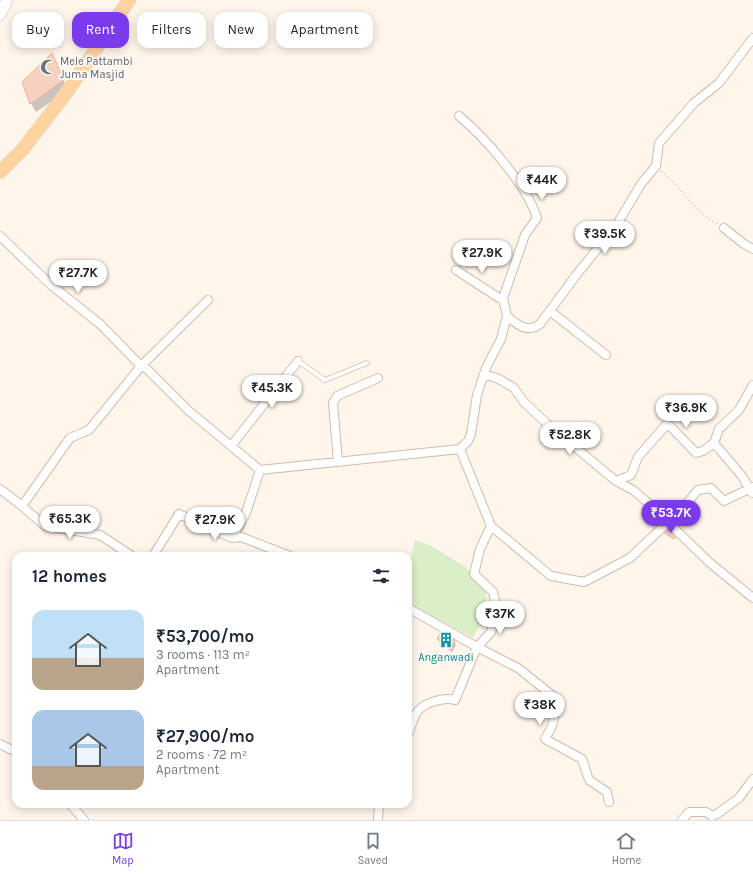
<!DOCTYPE html>
<meta charset="utf-8">
<style>
body{margin:0;font-family:Karla,sans-serif;background:#f6f6f7;color:#1f2937;height:100vh;display:flex;flex-direction:column;font-size:15px;white-space:nowrap}
*{box-sizing:border-box;margin:0}
p{font-size:13px;color:#747a83}
.icon{flex:none;width:22px;height:22px;fill:none;stroke:currentColor;stroke-width:2;stroke-linecap:round;stroke-linejoin:round}
.map{position:relative;flex:1;overflow:hidden}
.panel{position:absolute;left:12px;top:552px;width:400px;height:256px;display:flex;flex-direction:column;background:#fff;border-radius:12px;box-shadow:0 2px 10px #0003}
.panel>*{flex:none}
.guide{position:absolute;left:12px;top:12px;width:400px;height:36px;display:flex;gap:8px}
.price{position:absolute;translate:-50% -34px;padding:0 9px;border-radius:14px;background:#fff;color:#222;font-size:13px;line-height:26px;filter:drop-shadow(0 1px 2px #0008)}
.price::after{content:'';position:absolute;left:50%;top:24px;width:12px;height:9px;margin-left:-6px;background:inherit;clip-path:polygon(0 0,100% 0,50% 100%)}
.price.selected{background:#7c3aed;color:#fff}
ul{padding:0;list-style:none}
li{display:flex;align-items:center;gap:12px;height:100px;padding:0 20px}
li span{display:grid;place-items:center;flex:none;width:112px;height:80px;border-radius:12px;color:#555}
li>.icon{margin-inline-start:auto}
span .icon{width:48px;height:48px;fill:#fffc;stroke-width:1}
li b{font-size:17px}
h2{display:flex;justify-content:space-between;align-items:center;height:48px;padding:0 20px;font-size:17px}
.pill{padding:0 14px;border-radius:12px;background:#fff;box-shadow:0 2px 10px #0003;font-size:14px;line-height:36px}
.pill.selected{background:#7c3aed;color:#fff}
.tab-bar{display:flex;justify-content:space-around;align-items:center;height:56px;border-top:1px solid #e0e1e3;background:#fff;font-size:11px;color:#747a83}
.tab-bar a{display:grid;justify-items:center;gap:2px}
.tab-bar .selected{color:#7c3aed}
.map>svg:first-child{display:block}
.green{fill:#daeec7}
.shadow{fill:#0003}
.building{fill:#f6d1c0;stroke:#eab59f}
.lines{fill:none;stroke-linecap:round;stroke-linejoin:round}
.service-casing{stroke:#d3bbae;stroke-width:5.5}
.minor-casing{stroke:#d3bbae;stroke-width:10}
.secondary-casing{stroke:#d8bdae;stroke-width:12}
.primary-casing{stroke:#dad0cc;stroke-width:14}
.path{stroke:#dcb3a2;stroke-width:1.5;stroke-dasharray:1 3;stroke-linecap:butt}
.service{stroke:#fff;stroke-width:4}
.minor{stroke:#fff;stroke-width:8}
.secondary{stroke:#fff;stroke-width:11}
.primary{stroke:#ffd4a1;stroke-width:13}
.labels{text-anchor:middle;stroke-width:4;stroke-linejoin:round;paint-order:stroke}
.worship-label{font-size:11px;fill:#5b616d;stroke:#fff9f3;text-anchor:start}
.culture-label{font-size:11px;fill:#0d838f;stroke:#fff9f3}
</style>
<div class="map">
<svg width="753" height="820" viewBox="0 0 753 820">
<rect width="100%" height="100%" fill="#fef5eb"/>
<path class="green" d="M 415,540 L 432,546 L 467,568 L 486,591 L 487,610 L 473,638 L 408,603 L 408,572 Z"/>
<path class="shadow" d="M 52,55 L 68,90 L 36,112 L 31,103 Z
M 438,639 L 454,641 L 456,645 L 452,652 L 440,643 Z"/>
<path class="building" d="M 52,53 L 64,80 L 30,104 L 22,82 Z
M 669,528 L 677,536 L 674,539 L 665,533 Z
M 442,630 L 455,640 L 450,649 L 437,639 Z"/>
<g class="lines">
<g class="service-casing">
<path id="service" d="M 298,361 L 325,380 L 367,363"/>
</g>
<g class="minor-casing">
<path id="minor" d="M 459,116 C 485,137 528,187 537,218 L 525,235 L 503,298 L 507,316
M 724,228 L 744,244 L 753,249
M 0,236 L 51,285 L 100,324 L 141,366 L 208,300
M 456,270 L 499,298 L 503,298
M 550,311 L 606,355
M 484,374 L 499,379 L 514,388 L 523,401 L 547,424 L 616,481 L 633,490 L 646,501 L 710,563 L 753,598
M 714,443 L 719,429 L 739,410 L 753,385
M 231,446 L 298,361
M 460,449 L 468,441 L 471,434 L 477,395 L 486,368 L 501,339 L 507,316 C 516,324 528,334 540,324 L 577,274 L 616,226 L 641,184 L 656,166 L 659,143 L 694,103 L 719,83 L 753,38
M 338,462 L 333,403 L 337,396 L 378,378
M 616,481 L 631,475 L 638,457 L 666,425 L 670,426 L 696,453 L 703,451 L 714,443 L 742,476 L 752,493
M 0,489 L 22,506 L 70,438 L 89,430 L 141,366 L 147,369 L 189,411 L 260,470 L 460,449 L 491,526 L 551,576 L 584,582 L 630,558 L 681,510 L 698,490 L 711,488 L 724,501 L 753,487
M 22,506 L 45,526 L 100,535 L 132,556
M 232,538 L 246,513 L 260,470
M 153,556 L 179,514 L 232,538 L 241,537 L 290,556
M 408,608 L 477,647 L 491,632 L 497,609 L 493,592 L 474,574 L 480,549 L 491,526
M 408,734 C 411,728 413,717 418,711 C 425,702 445,697 455,700 L 477,647 L 518,668 L 558,700 L 552,726 L 545,739 L 582,759 L 589,780 L 607,792 L 609,802
M 0,744 L 16,752
M 70,804 L 84,820
M 378,820 L 379,804
M 682,820 L 689,812 L 706,812 L 712,816 L 717,814 L 739,798 L 753,779"/>
</g>
<g class="secondary-casing">
<path id="secondary" d="M 0,15 L 7,0"/>
</g>
<g class="primary-casing">
<path id="primary" d="M 0,172 L 23,149 L 67,92 L 129,0"/>
</g>
<path class="path" d="M 661,171 C 681,187 694,211 717,224"/>
<use href="#service" class="service"/>
<use href="#minor" class="minor"/>
<use href="#secondary" class="secondary"/>
<use href="#primary" class="primary"/>
</g>
<defs>
<g id="mosque-bare" transform="scale(1.2)"><path d="M3.5-4.9A6 6 0 1 0 3.5 4.9A5 5 0 1 1 3.5-4.9Z" fill="#6b7280" stroke="#fff9f3" stroke-width="2.5" paint-order="stroke"/></g>
<g id="building-bare" transform="scale(1.2)"><path d="M-4-6H4V6H1V3H-1V6H-4ZM-2.5-4.3h1.7v1.8h-1.7ZM.8-4.3h1.7v1.8H.8ZM-2.5-1h1.7V.8h-1.7ZM.8-1h1.7V.8H.8Z" fill="#0f9aa8" stroke="#fff9f3" stroke-width="2.5" paint-order="stroke"/></g>
</defs>
<g fill-rule="evenodd">
<use href="#mosque-bare" x="48" y="67"/>
<use href="#building-bare" x="446" y="640"/>
</g>
<g class="labels">
<g class="worship-label">
<text x="60" y="65">Mele Pattambi<tspan x="60" dy="13">Juma Masjid</tspan></text>
</g>
<g class="culture-label">
<text x="446" y="661">Anganwadi</text>
</g>
</g>
</svg>
<b class="price" style="left:542px;top:201px">₹44K</b>
<b class="price" style="left:605px;top:255px">₹39.5K</b>
<b class="price" style="left:482px;top:274px">₹27.9K</b>
<b class="price" style="left:78px;top:294px">₹27.7K</b>
<b class="price" style="left:272px;top:409px">₹45.3K</b>
<b class="price" style="left:686px;top:429px">₹36.9K</b>
<b class="price" style="left:570px;top:456px">₹52.8K</b>
<b class="price selected" style="left:671px;top:534px">₹53.7K</b>
<b class="price" style="left:70px;top:540px">₹65.3K</b>
<b class="price" style="left:215px;top:541px">₹27.9K</b>
<b class="price" style="left:500px;top:635px">₹37K</b>
<b class="price" style="left:540px;top:726px">₹38K</b>
<div class="guide">
<a class="pill">Buy</a>
<a class="pill selected">Rent</a>
<a class="pill">Filters</a>
<a class="pill">New</a>
<a class="pill">Apartment</a>
</div>
<section class="panel">
<h2>12 homes<svg class="icon" aria-label="filters" viewBox="0 0 24 24"><path d="M4 7h16M4 17h16"/><circle cx="9" cy="7" r="2"/><circle cx="15" cy="17" r="2"/></svg></h2>
<ul>
<li><span style="background:linear-gradient(#bfe0f5 60%,#b9a48a 0)"><svg class="icon" aria-label="home" viewBox="0 0 24 24"><path d="M3 11l9-7 9 7M6 9v11h12V9"/></svg></span><div><b>₹53,700/mo</b><p>3 rooms · 113 m²</p><p>Apartment</p></div></li>
<li><span style="background:linear-gradient(#a9c7e8 70%,#b9a48a 0)"><svg class="icon" aria-label="home" viewBox="0 0 24 24"><path d="M3 11l9-7 9 7M6 9v11h12V9"/></svg></span><div><b>₹27,900/mo</b><p>2 rooms · 72 m²</p><p>Apartment</p></div></li>
</ul>
</section>
</div>
<nav class="tab-bar">
<a class="selected"><svg class="icon" aria-label="map" viewBox="0 0 24 24"><path d="M3 6l6-2 6 2 6-2v14l-6 2-6-2-6 2zM9 4v14M15 6v14"/></svg>Map</a>
<a><svg class="icon" aria-label="saved" viewBox="0 0 24 24"><path d="M7 4h10v16l-5-4-5 4z"/></svg>Saved</a>
<a><svg class="icon" aria-label="home" viewBox="0 0 24 24"><path d="M3 11l9-7 9 7M6 9v11h12V9"/></svg>Home</a>
</nav>
